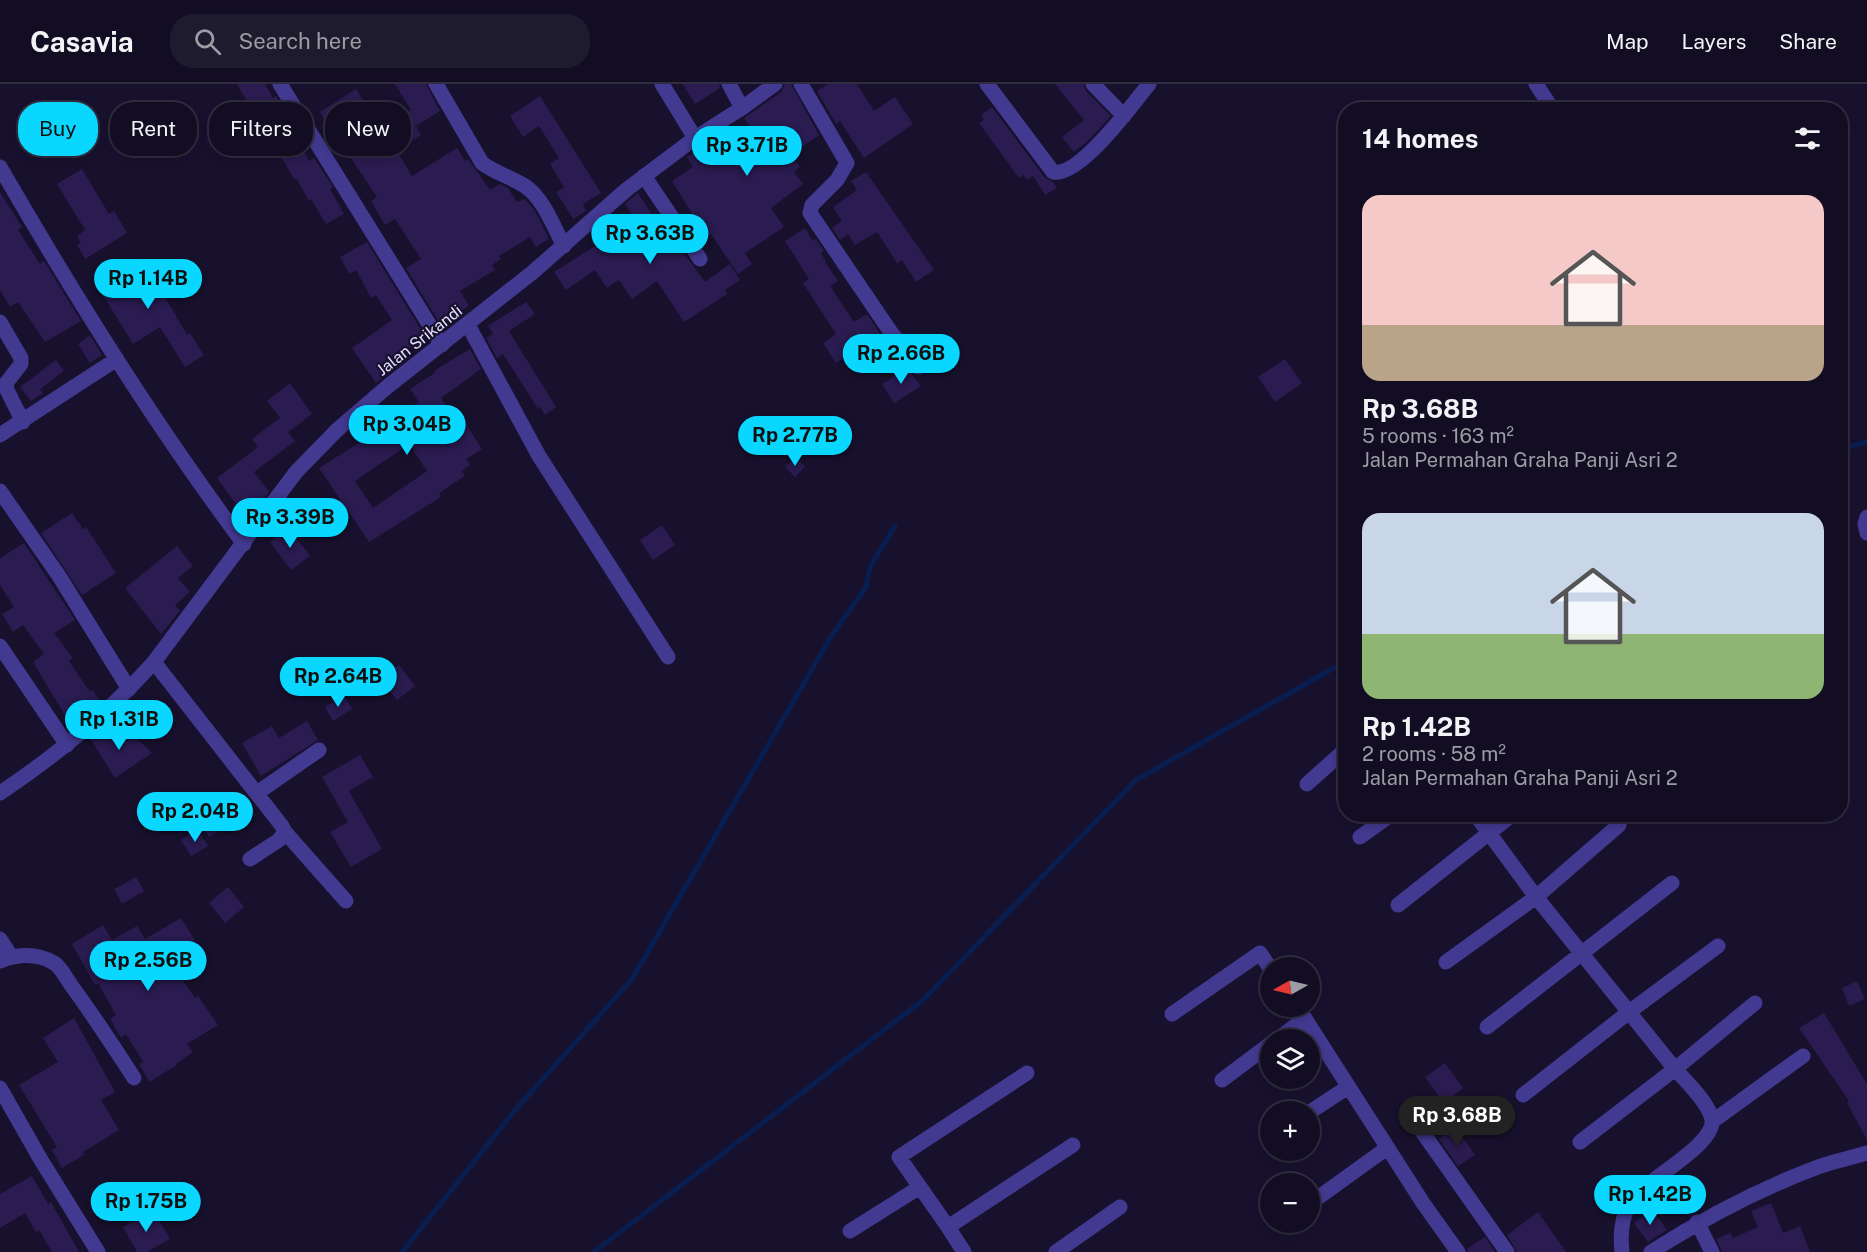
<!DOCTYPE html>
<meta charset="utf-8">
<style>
body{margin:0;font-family:"Public Sans",sans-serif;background:#1f1b2f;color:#f1f3f6;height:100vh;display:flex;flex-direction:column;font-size:22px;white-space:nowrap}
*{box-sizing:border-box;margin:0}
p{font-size:20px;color:#9c9ca5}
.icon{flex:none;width:33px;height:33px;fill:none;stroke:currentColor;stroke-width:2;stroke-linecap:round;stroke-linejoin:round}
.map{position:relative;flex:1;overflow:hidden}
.drawer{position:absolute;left:1338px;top:18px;width:510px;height:720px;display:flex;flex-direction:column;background:#120d22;border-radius:24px;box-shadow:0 3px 9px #0003,0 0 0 2px #312d40}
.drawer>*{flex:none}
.banner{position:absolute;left:18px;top:18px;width:570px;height:54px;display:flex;gap:12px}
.needle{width:39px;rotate:262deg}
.buttons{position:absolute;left:1260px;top:873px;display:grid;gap:12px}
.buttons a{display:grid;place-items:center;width:60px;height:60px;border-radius:50%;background:#120d22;box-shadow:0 3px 9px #0003,0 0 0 2px #312d40;font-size:30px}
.price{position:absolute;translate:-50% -51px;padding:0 14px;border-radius:21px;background:#0ad7ff;color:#111;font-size:20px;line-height:39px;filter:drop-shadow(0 2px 3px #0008)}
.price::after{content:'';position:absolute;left:50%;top:36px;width:18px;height:14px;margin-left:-9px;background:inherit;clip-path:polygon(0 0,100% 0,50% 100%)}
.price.on{background:#222;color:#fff}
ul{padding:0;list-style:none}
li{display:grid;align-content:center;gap:12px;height:318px;padding:0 24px}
li span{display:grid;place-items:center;height:186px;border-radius:18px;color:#555}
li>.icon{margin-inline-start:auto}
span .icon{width:108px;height:108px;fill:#fffc;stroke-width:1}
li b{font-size:26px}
h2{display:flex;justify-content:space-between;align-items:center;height:72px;padding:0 24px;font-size:26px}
.tag{padding:0 21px;border-radius:24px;background:#120d22;box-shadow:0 3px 9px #0003,0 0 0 2px #312d40;font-size:21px;line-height:54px}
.tag.on{background:#0ad7ff;color:#111}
header{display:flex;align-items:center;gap:36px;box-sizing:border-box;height:84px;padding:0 30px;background:#120d22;border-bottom:2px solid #312d40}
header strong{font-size:28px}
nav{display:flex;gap:33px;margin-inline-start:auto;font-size:21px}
.search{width:420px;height:54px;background:#1f1b2f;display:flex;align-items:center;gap:15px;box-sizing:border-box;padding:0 21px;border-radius:24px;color:#9c9ca5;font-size:22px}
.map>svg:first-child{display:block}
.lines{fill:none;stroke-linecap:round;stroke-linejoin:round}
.stream{stroke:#081e50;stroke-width:5}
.building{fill:#2a1b50;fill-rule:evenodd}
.minor{stroke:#423990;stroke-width:15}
.tertiary{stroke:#423990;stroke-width:15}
.labels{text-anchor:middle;stroke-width:4.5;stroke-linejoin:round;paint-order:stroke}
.street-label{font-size:16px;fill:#e4deff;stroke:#18112e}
</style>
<header>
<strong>Casavia</strong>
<div class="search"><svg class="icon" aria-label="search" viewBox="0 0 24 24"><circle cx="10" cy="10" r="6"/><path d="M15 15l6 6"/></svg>Search here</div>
<nav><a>Map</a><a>Layers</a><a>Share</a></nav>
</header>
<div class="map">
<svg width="1867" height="1168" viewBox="0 0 1867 1168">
<rect width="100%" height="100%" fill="#18112e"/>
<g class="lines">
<path class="stream" d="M 1840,365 L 1867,358
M 402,1168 L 516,1025 L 632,895 L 832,551 L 866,503 L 870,483 L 895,442
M 594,1168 L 923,916 L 1136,696 L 1346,577"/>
</g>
<path class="building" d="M 237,0 L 265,0 L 273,14 L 276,12 L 299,49 L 295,52 L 309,77 L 314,74 L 333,103 L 330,105 L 344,130 L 326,140 L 311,115 L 309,117 L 296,94 L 294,95 L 263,41 L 258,44 L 248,28 L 252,26 Z
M 395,0 L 426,0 L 440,27 L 416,42 L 421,51 L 397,67 L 412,92 L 457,64 L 465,77 L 468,75 L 490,106 L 499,100 L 508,104 L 517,118 L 525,115 L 535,127 L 549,155 L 536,163 L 530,153 L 499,172 L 501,175 L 492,181 L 495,186 L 460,207 L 469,222 L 440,240 L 406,184 L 421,175 L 395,135 L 385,141 L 371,117 L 377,113 L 345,65 L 343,66 L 320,28 L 356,5 L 381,45 L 411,26 Z
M 683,0 L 719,0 L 720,4 L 695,20 Z
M 785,0 L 791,0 L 819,51 L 791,70 L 800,83 L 794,88 L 803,100 L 771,124 L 784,143 L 745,169 L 752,180 L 738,190 L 711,150 L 700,158 L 691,144 L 698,139 L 672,97 L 693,83 L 687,73 L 711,55 L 717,65 L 749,41 L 744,34 L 781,8 Z
M 828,0 L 857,0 L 874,27 L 895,13 L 913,40 L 864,74 L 840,37 L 836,40 L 817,7 Z
M 1055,0 L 1083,0 L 1086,7 L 1111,32 L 1088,57 L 1074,68 L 1062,53 L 1084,36 Z
M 540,12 L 601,109 L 583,120 L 586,127 L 573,135 L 556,108 L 564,103 L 550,80 L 559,74 L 539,42 L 523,53 L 510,32 Z
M 992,23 L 1045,94 L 1053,98 L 1057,104 L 1045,111 L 1033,92 L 1027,96 L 1024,91 L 1019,94 L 979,39 L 984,36 L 981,31 Z
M 82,85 L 109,130 L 114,127 L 127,149 L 85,175 L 77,161 L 81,158 L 77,152 L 85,146 L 57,100 Z
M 866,88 L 934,186 L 916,198 L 902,176 L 897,179 L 877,148 L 855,161 L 848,150 L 840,156 L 832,144 L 842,137 L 833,123 L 857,106 L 851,97 Z
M 0,108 L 22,143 L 18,146 L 40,180 L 44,177 L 81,237 L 45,258 L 18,218 L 10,223 L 0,206 Z
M 638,109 L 652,130 L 655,129 L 672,156 L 674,155 L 705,198 L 730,180 L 740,196 L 725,206 L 727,210 L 684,238 L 657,197 L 632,215 L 619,196 L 607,204 L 595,186 L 566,206 L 554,188 L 608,154 L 611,158 L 638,140 L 625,120 Z
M 805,144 L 813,157 L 816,155 L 824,167 L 821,169 L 826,178 L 825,178 L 838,197 L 830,202 L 854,238 L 867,230 L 880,250 L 836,279 L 823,259 L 836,250 L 803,199 L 809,195 L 785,157 Z
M 367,158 L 426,254 L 404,268 L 406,272 L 388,285 L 390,288 L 376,299 L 352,264 L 392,236 L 376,211 L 371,214 L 356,186 L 349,190 L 340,173 Z
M 142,173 L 187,251 L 190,249 L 204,271 L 185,283 L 160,243 L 133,260 L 101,208 L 112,201 L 108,194 Z
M 526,218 L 535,230 L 509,247 L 556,323 L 545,331 L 540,323 L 538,325 L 503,270 L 497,274 L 486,254 L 493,250 L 488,242 Z
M 90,251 L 102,271 L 90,279 L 78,260 Z
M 470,265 L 481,285 L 441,314 L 459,342 L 465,339 L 482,365 L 466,375 L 470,381 L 462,387 L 465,392 L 439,409 L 441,413 L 369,458 L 319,384 L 394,337 L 393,335 L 419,318 L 410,305 L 436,288 L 435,286 ZM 409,360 L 427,387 L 373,424 L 355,397 Z
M 1285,275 L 1302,299 L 1275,318 L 1258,293 Z
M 56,276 L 64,287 L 40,305 L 43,309 L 31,317 L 20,303 Z
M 907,284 L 921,302 L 894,319 L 882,300 Z
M 290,299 L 312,330 L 288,348 L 295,357 L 254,388 L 269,408 L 252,430 L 247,435 L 217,394 L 258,363 L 252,355 L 280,334 L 267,317 Z
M 796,372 L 805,383 L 795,393 L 785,383 Z
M 72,429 L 83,445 L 86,443 L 116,489 L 82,511 L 41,449 Z
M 662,441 L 675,461 L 653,476 L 640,456 Z
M 289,444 L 310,472 L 291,486 L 270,458 Z
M 24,459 L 75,536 L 54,549 L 73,574 L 69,577 L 90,608 L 92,606 L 101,618 L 72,643 L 33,578 L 44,570 L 23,541 L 13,548 L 2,530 L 14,523 L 0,501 L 0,474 Z
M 177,462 L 193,482 L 178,494 L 190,508 L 175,521 L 180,527 L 161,550 L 125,504 Z
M 399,581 L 415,602 L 397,616 L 380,595 Z
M 344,612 L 352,625 L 333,637 L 325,623 Z
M 307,637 L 318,656 L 261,692 L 242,659 L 272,642 L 279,654 Z
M 105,640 L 118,659 L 131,649 L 152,669 L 115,694 L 90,654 Z
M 360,671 L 373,693 L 349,707 L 382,765 L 351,783 L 330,748 L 348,738 L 322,693 Z
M 245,712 L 254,727 L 209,753 L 201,739 Z
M 198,746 L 208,762 L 191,772 L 181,756 Z
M 136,793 L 144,807 L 122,820 L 114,805 Z
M 228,803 L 244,823 L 225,839 L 209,819 Z
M 181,834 L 197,860 L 169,877 L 195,914 L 198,912 L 218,941 L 187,960 L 193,968 L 176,980 L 177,981 L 149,998 L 139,980 L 143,978 L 126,950 L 121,954 L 110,935 L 116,931 L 98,899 L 95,901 L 72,860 L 103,841 L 112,856 L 137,842 L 145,855 Z
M 1857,897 L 1865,915 L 1849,922 L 1842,904 Z
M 1824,929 L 1867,1000 L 1867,1056 L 1847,1019 L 1849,1017 L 1799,944 Z
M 74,934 L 115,1008 L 101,1016 L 119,1046 L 83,1068 L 84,1071 L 62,1084 L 52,1066 L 57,1063 L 19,1001 L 58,978 L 43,954 Z
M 1445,979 L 1463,1004 L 1454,1011 L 1466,1027 L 1445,1042 L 1437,1029 L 1446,1022 L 1425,993 Z
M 1455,1043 L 1475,1071 L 1458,1082 L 1439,1055 Z
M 32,1092 L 48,1120 L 51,1118 L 79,1168 L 52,1168 L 39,1146 L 36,1148 L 25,1129 L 0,1144 L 0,1110 Z
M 1771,1119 L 1783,1149 L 1800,1142 L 1810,1168 L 1722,1168 L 1716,1155 L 1730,1149 L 1733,1154 L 1758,1143 L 1751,1127 Z
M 1652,1125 L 1667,1146 L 1648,1158 L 1634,1139 Z
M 153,1126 L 170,1155 L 147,1168 L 137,1168 L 123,1143 Z
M 1538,1128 L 1566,1168 L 1517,1168 L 1507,1151 Z
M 1485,1153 L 1495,1168 L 1468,1168 L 1467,1165 Z"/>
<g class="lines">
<path class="minor" d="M 280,0 L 442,261
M 436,0 L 482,79 C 495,89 511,93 525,102 C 544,115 553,142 564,162
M 662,0 L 695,54
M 729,0 L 742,24
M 801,0 L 847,79 L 837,96 L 812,121 L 810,129 L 890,247 L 918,283
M 987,0 L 1053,88 C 1079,94 1133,20 1149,0
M 1093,0 L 1124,32
M 1536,0 L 1553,26
M 0,83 C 75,213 154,340 244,460
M 644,92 L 700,175
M 0,238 L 21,274 L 21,280 L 7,298 L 6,304 L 23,338
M 468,241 L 539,372 L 668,573
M 0,351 L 117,275
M 0,407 L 59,492 L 129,605
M 1867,433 L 1865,440 L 1867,449
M 0,562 L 67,661
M 154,578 L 282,742 L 285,748 L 279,756 L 250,775
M 1307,700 L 1346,665
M 257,709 L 319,666
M 1475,730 L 1536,813 L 1675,985 C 1686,997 1710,1020 1712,1036 C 1715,1062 1642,1097 1630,1119 C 1621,1134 1620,1151 1622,1168
M 285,748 L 346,817
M 1360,753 L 1392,730
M 1398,821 L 1513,730
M 0,855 L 11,872
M 0,877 C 18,870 37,869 54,879 C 61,883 66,894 71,901 C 93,931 114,963 134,994
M 1446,878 L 1536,813 L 1619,741
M 1297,922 L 1423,1119 L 1458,1168
M 1172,930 L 1260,869 L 1270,884
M 1487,943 L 1672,799
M 1277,956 L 1305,934
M 1222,996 L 1270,960
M 0,1004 L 41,1076 L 98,1168
M 1523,1011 L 1629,928 L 1718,862
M 1310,1028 L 1348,1003
M 1713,1037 L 1803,972
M 1416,1039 L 1507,1168
M 1269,1055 L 1270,1054
M 1580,1058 L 1675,985 L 1755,919
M 1319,1113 L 1387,1064
M 1697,1138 L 1712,1168
M 948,1143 L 899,1073 L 1027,989
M 850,1147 L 920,1103
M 964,1168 L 948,1143 L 1073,1061
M 1056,1168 L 1120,1123
M 1651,1168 C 1704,1134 1759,1105 1818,1083 C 1834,1077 1851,1074 1867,1069"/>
<path class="tertiary" d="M 0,709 C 57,671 108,629 154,578 L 296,388 L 337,346 L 387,303 L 533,188 L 626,106 L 695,54 L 742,24 L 775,0"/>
</g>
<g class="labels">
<g class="street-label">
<text transform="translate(419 256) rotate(-38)" y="6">Jalan Srikandi</text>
</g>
</g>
</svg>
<div class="buttons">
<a><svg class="needle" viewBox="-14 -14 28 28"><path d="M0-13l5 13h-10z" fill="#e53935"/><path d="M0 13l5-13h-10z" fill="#9c9ca5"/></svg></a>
<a><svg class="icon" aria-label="layers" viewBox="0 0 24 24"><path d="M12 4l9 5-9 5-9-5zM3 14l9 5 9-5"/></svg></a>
<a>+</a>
<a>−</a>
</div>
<b class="price" style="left:747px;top:93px">Rp 3.71B</b>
<b class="price" style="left:650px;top:181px">Rp 3.63B</b>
<b class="price" style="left:148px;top:226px">Rp 1.14B</b>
<b class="price" style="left:901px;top:301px">Rp 2.66B</b>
<b class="price" style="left:407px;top:372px">Rp 3.04B</b>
<b class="price" style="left:795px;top:383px">Rp 2.77B</b>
<b class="price" style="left:290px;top:465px">Rp 3.39B</b>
<b class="price" style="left:338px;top:624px">Rp 2.64B</b>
<b class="price" style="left:119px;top:667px">Rp 1.31B</b>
<b class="price" style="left:195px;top:759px">Rp 2.04B</b>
<b class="price" style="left:148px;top:908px">Rp 2.56B</b>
<b class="price on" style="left:1457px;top:1063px">Rp 3.68B</b>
<b class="price" style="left:1650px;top:1142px">Rp 1.42B</b>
<b class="price" style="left:146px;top:1149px">Rp 1.75B</b>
<div class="banner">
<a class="tag on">Buy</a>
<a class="tag">Rent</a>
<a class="tag">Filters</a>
<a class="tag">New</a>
</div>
<section class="drawer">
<h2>14 homes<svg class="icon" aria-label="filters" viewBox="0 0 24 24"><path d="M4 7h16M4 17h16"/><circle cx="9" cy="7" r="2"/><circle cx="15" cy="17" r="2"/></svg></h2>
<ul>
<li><span style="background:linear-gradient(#f6c9c9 70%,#b9a48a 0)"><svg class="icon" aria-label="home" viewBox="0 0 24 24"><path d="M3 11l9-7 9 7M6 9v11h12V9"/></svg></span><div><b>Rp 3.68B</b><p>5 rooms · 163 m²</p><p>Jalan Permahan Graha Panji Asri 2</p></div></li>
<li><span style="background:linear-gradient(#c9d6e8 65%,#8fb573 0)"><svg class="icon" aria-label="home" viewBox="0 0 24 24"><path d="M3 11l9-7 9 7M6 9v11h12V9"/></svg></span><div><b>Rp 1.42B</b><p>2 rooms · 58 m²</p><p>Jalan Permahan Graha Panji Asri 2</p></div></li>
</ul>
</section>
</div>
